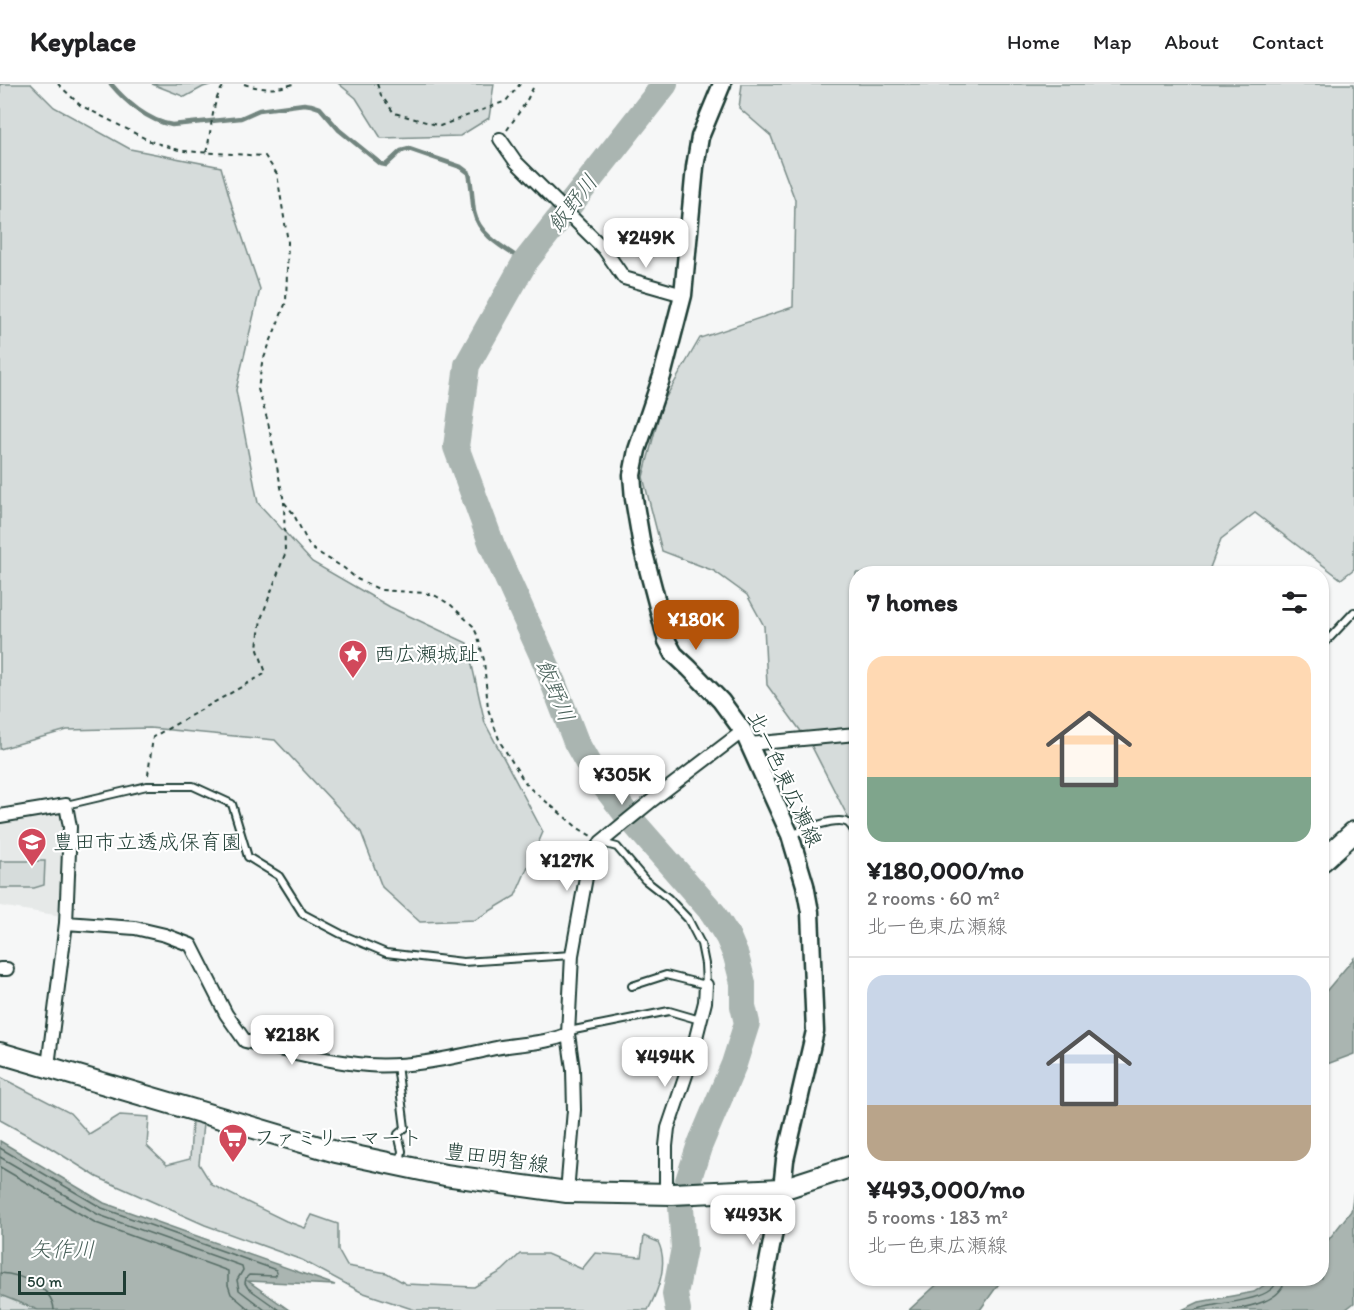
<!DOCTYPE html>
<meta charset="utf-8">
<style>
body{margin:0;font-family:Itim,"Klee One",sans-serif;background:#f6f6f6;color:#202124;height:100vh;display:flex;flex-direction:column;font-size:22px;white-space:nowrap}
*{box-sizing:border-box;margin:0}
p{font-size:20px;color:#757577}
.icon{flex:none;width:33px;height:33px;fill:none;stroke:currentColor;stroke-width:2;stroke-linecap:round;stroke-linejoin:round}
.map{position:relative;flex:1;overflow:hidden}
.drawer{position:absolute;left:849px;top:482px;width:480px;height:720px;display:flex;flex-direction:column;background:#fff;border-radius:24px;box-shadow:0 2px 4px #0004}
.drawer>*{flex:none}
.scale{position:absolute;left:18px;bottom:15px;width:108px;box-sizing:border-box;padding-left:6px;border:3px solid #1f3d34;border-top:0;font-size:16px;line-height:21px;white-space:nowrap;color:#1f3d34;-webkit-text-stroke:4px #fff;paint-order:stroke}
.price{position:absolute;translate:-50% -51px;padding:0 14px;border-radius:12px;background:#fff;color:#222;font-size:20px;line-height:39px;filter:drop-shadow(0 2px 3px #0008)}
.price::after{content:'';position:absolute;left:50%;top:36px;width:18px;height:14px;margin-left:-9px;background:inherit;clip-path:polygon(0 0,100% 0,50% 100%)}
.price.selected{background:#b45309;color:#fff}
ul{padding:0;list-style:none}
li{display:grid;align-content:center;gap:12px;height:318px;padding:0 18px}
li+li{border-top:2px solid #e0e0e0}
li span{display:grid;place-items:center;height:186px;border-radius:18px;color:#555}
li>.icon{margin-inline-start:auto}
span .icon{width:108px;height:108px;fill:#fffc;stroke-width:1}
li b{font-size:26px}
h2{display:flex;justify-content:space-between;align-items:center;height:72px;padding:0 18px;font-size:26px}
header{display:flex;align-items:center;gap:36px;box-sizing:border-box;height:84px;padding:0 30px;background:#fff;border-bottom:2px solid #e0e0e0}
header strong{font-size:28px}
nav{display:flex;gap:33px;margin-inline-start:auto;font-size:21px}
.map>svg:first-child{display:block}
.built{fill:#e6e9e8}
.green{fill:#d6dcdb;stroke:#7a8c88;stroke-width:1.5}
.water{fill:#aab5b1;stroke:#72857f;stroke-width:1.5}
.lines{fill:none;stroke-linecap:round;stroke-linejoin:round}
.shore{stroke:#576d66;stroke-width:1.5}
.stream{stroke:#72857f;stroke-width:4.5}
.river{stroke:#aab5b1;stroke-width:26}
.lane-casing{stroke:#1f3d34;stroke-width:10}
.street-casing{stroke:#1f3d34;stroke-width:16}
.secondary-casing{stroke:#1f3d34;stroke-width:21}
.primary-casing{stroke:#1f3d34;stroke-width:24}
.path{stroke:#1f3d34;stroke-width:2;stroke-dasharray:4.5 4.5;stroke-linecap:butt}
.lane{stroke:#fff;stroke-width:6}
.street{stroke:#fff;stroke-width:12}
.secondary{stroke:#fff;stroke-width:16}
.primary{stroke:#fff;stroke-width:20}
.labels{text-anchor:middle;stroke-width:4.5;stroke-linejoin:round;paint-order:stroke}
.poi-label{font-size:21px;fill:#1f3d34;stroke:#fff;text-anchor:start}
.street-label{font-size:21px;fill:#1f3d34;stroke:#fff}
.water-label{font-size:22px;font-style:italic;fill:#49615a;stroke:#fff}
</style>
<header>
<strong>Keyplace</strong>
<nav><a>Home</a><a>Map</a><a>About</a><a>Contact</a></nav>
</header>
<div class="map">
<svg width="1354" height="1226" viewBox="0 0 1354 1226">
<rect width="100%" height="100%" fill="#f6f7f7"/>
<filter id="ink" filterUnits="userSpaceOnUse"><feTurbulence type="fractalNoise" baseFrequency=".0167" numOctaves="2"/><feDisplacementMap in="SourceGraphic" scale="12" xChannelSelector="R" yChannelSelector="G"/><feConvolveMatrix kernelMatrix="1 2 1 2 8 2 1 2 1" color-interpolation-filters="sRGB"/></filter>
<g filter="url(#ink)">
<path class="built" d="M 59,726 L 66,743 L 61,832 L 0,822 L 0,730 Z"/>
<path class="green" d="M 0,0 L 31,0 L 54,23 L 130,65 L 221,83 L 232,122 L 260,205 L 236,306 L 258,419 L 312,478 L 390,523 L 467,559 L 485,639 L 543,748 L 515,812 L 475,836 L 420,838 L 382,803 L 361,748 L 275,656 L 150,644 L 67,646 L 0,665 Z
M 152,0 L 213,0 L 203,3 L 185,13 Z
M 339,0 L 494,0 L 489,34 L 460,52 L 381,54 L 356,14 Z
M 742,0 L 1354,0 L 1354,485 L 1341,495 L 1255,429 L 1221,455 L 1208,489 L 856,489 L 856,742 L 850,737 L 811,661 L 767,601 L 764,542 L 747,511 L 714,487 L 662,467 L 643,393 L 662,320 L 700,254 L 793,223 L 795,116 L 771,52 L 739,24 Z
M 0,777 L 45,777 L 44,801 L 34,804 L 0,804 Z
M 0,993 L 70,1029 L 89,1050 L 120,1031 L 149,1033 L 147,1062 L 167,1081 L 190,1075 L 192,1037 L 203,1040 L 199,1080 L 212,1101 L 286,1137 L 305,1144 L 312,1131 L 338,1140 L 338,1166 L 347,1182 L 387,1189 L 406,1200 L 474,1203 L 502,1187 L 520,1170 L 547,1170 L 582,1185 L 595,1169 L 641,1173 L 644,1152 L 658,1158 C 669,1179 658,1207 648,1226 L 415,1226 L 361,1208 L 302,1176 L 205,1141 L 97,1093 L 49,1063 L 0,1036 Z
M 0,1194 L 68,1226 L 0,1226 Z"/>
<path class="water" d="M 1354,874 L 1354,970 L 1322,982 L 1322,912 Z
M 0,1057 L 104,1119 L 335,1201 L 248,1197 L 289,1226 L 38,1226 L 0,1211 Z
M 1354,1106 L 1354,1219 L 1345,1226 L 1182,1226 L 1199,1218 L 1254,1208 L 1275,1194 L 1322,1194 L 1322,1164 L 1351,1127 Z
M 944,1194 L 1003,1194 L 980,1226 L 909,1226 Z"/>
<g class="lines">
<path class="shore" d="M 0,1064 L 102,1124 L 276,1186 L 277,1189 L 275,1192 L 249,1191 L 246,1194 L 245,1199 L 248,1204 L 279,1226
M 0,1073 L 99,1131 L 242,1182 L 243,1186 L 237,1196 L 239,1206 L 265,1226
M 0,1083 L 96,1139 L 228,1187 L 228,1201 L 231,1210 L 250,1226
M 0,1189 C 20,1190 53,1203 54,1226
M 1196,1226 C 1214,1217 1274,1220 1278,1194
M 1230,1226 C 1248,1223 1284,1217 1285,1194"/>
<path class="stream" d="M 111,0 C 126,18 148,37 172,41 L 241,34 L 259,26 L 304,20 L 311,21 L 320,24 L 339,46 L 381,80 L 386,81 L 401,67 L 409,65 L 461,83 L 469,89 C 472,102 472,115 474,128 C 479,152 506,165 525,178"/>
<path class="river" d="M 665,0 L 525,178 L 467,281 L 456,363 L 492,461 L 546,580 L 576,658 L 590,683 L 627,731 L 713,829 L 728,853 L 736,872 L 743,899 L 743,922 L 747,939 L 734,980 L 699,1063 L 686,1103 L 681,1123 L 684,1164 L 675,1210 L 678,1226"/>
<g class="lane-casing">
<path id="lane" d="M 1322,562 L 1354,528
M 66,721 L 147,702 L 193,702 L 232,720 L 248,773 L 279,792 L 303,830 L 341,850 L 386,869 L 463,878 L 572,871
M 791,751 C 803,746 836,732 848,739 C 852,742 854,747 856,751
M 602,759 L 617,763 L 645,796 L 668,814 L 688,835 L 701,860 L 705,880 L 706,901 L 666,891 L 632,902
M 568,950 L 574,946 L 669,927 L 700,936
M 397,981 L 405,1044 L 398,1050 L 402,1067 L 400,1080"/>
</g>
<g class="street-casing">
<path id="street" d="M 500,55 L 516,78 L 604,165 L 624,194 L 683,211
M 749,660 L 856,650
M 0,732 L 66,721 L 70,743 L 66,839 L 48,982
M 66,839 L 135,844 L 165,851 L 191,861 L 226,930 L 245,957 C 286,966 327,978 368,981 C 411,984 454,973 496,964 C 521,959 545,960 568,950
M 0,885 L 7,885
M 567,1108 L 574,1026 L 573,985 L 568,950 L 572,871 L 588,782 L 601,758 L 650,718 L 743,647
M 666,1110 L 666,1062 L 668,1044 L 688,985 L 705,918 L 706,901"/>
</g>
<g class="secondary-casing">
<path id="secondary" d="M 722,0 L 700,53 L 695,83 L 683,211 L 662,292 L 637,366 L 632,391 L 634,415 L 642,462 L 667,557 L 674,570 L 689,584 L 721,617 L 743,647 L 790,751 L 805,801 L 810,828 L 815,947 L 785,1076 L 782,1105 L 759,1226"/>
</g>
<g class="primary-casing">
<path id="primary" d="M 1322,777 L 1354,748
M 0,969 L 336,1068 L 445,1091 L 567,1108 L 672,1110 L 782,1105 L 856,1081"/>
</g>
<path class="path" d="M 58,0 L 80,21 L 150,57 L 182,67 L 265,72 L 277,90 L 288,158 L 286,218 L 262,279 L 258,305 L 268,338 L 284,418 L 293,429 L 309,461 L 314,466 L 344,484 L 357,495 L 381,506 L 424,509 L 436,512 L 451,521 L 473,542 L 478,553 L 484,576 L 488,625 L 500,658 L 524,697 L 531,705 L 578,744 L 591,752
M 244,0 C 263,6 275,6 293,0
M 377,0 L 381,11 L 394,29 L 440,42 L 506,17 L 520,0
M 507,46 L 526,18 L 535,0
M 206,68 C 212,51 211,11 226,0
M 148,691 L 153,653 L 266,589 L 257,563 L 261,535 L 285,470 L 284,418"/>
<use href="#lane" class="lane"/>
<use href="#street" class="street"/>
<use href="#secondary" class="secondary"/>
<use href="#primary" class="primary"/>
</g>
</g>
<defs>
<g id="sight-pin" transform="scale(1.5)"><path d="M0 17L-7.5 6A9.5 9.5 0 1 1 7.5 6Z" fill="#d1495b" stroke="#fff"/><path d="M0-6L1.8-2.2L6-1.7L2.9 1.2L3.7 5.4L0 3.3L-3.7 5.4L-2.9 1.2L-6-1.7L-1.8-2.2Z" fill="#fff"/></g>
<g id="school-pin" transform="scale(1.5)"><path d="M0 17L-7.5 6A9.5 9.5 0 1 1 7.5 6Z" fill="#d1495b" stroke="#fff"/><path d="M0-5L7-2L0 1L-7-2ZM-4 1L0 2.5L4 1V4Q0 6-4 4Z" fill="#fff"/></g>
<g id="supermarket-pin" transform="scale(1.5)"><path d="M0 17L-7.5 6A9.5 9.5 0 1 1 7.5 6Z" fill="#d1495b" stroke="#fff"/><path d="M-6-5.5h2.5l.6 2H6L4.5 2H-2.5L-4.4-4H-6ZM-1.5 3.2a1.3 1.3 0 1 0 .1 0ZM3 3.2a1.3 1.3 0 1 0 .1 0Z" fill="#fff"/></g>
</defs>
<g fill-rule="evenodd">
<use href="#sight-pin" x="353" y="570"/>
<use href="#school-pin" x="32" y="758"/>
<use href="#supermarket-pin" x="233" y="1054"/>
</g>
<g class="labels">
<g class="poi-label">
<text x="374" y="577">西広瀬城趾</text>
<text x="53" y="765">豊田市立透成保育園</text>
<text x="254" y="1061">ファミリーマート</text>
</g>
<g class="street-label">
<text transform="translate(785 695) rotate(65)" y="7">北一色東広瀬線</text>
<text transform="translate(497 1074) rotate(8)" y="7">豊田明智線</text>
</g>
<g class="water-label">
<text transform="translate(572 119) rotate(-52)" y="8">飯野川</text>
<text transform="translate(556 606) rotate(68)" y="8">飯野川</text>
<text x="62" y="1173">矢作川</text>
</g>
</g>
</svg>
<div class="scale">50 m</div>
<b class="price" style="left:646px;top:185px">¥249K</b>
<b class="price selected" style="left:696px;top:567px">¥180K</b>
<b class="price" style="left:622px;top:722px">¥305K</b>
<b class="price" style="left:567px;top:808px">¥127K</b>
<b class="price" style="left:292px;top:982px">¥218K</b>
<b class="price" style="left:665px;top:1004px">¥494K</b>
<b class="price" style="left:753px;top:1162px">¥493K</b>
<section class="drawer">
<h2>7 homes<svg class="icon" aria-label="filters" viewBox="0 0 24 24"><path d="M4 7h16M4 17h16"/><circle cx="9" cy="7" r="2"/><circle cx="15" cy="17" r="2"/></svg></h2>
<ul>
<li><span style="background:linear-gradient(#ffd9b3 65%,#7fa58c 0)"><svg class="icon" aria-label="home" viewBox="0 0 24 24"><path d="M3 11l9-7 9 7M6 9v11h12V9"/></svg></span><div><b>¥180,000/mo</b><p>2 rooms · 60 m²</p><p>北一色東広瀬線</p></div></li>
<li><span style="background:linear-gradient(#c9d6e8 70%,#b9a48a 0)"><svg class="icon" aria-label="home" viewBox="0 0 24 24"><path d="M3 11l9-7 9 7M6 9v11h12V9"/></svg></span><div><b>¥493,000/mo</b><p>5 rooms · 183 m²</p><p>北一色東広瀬線</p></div></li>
</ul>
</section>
</div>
